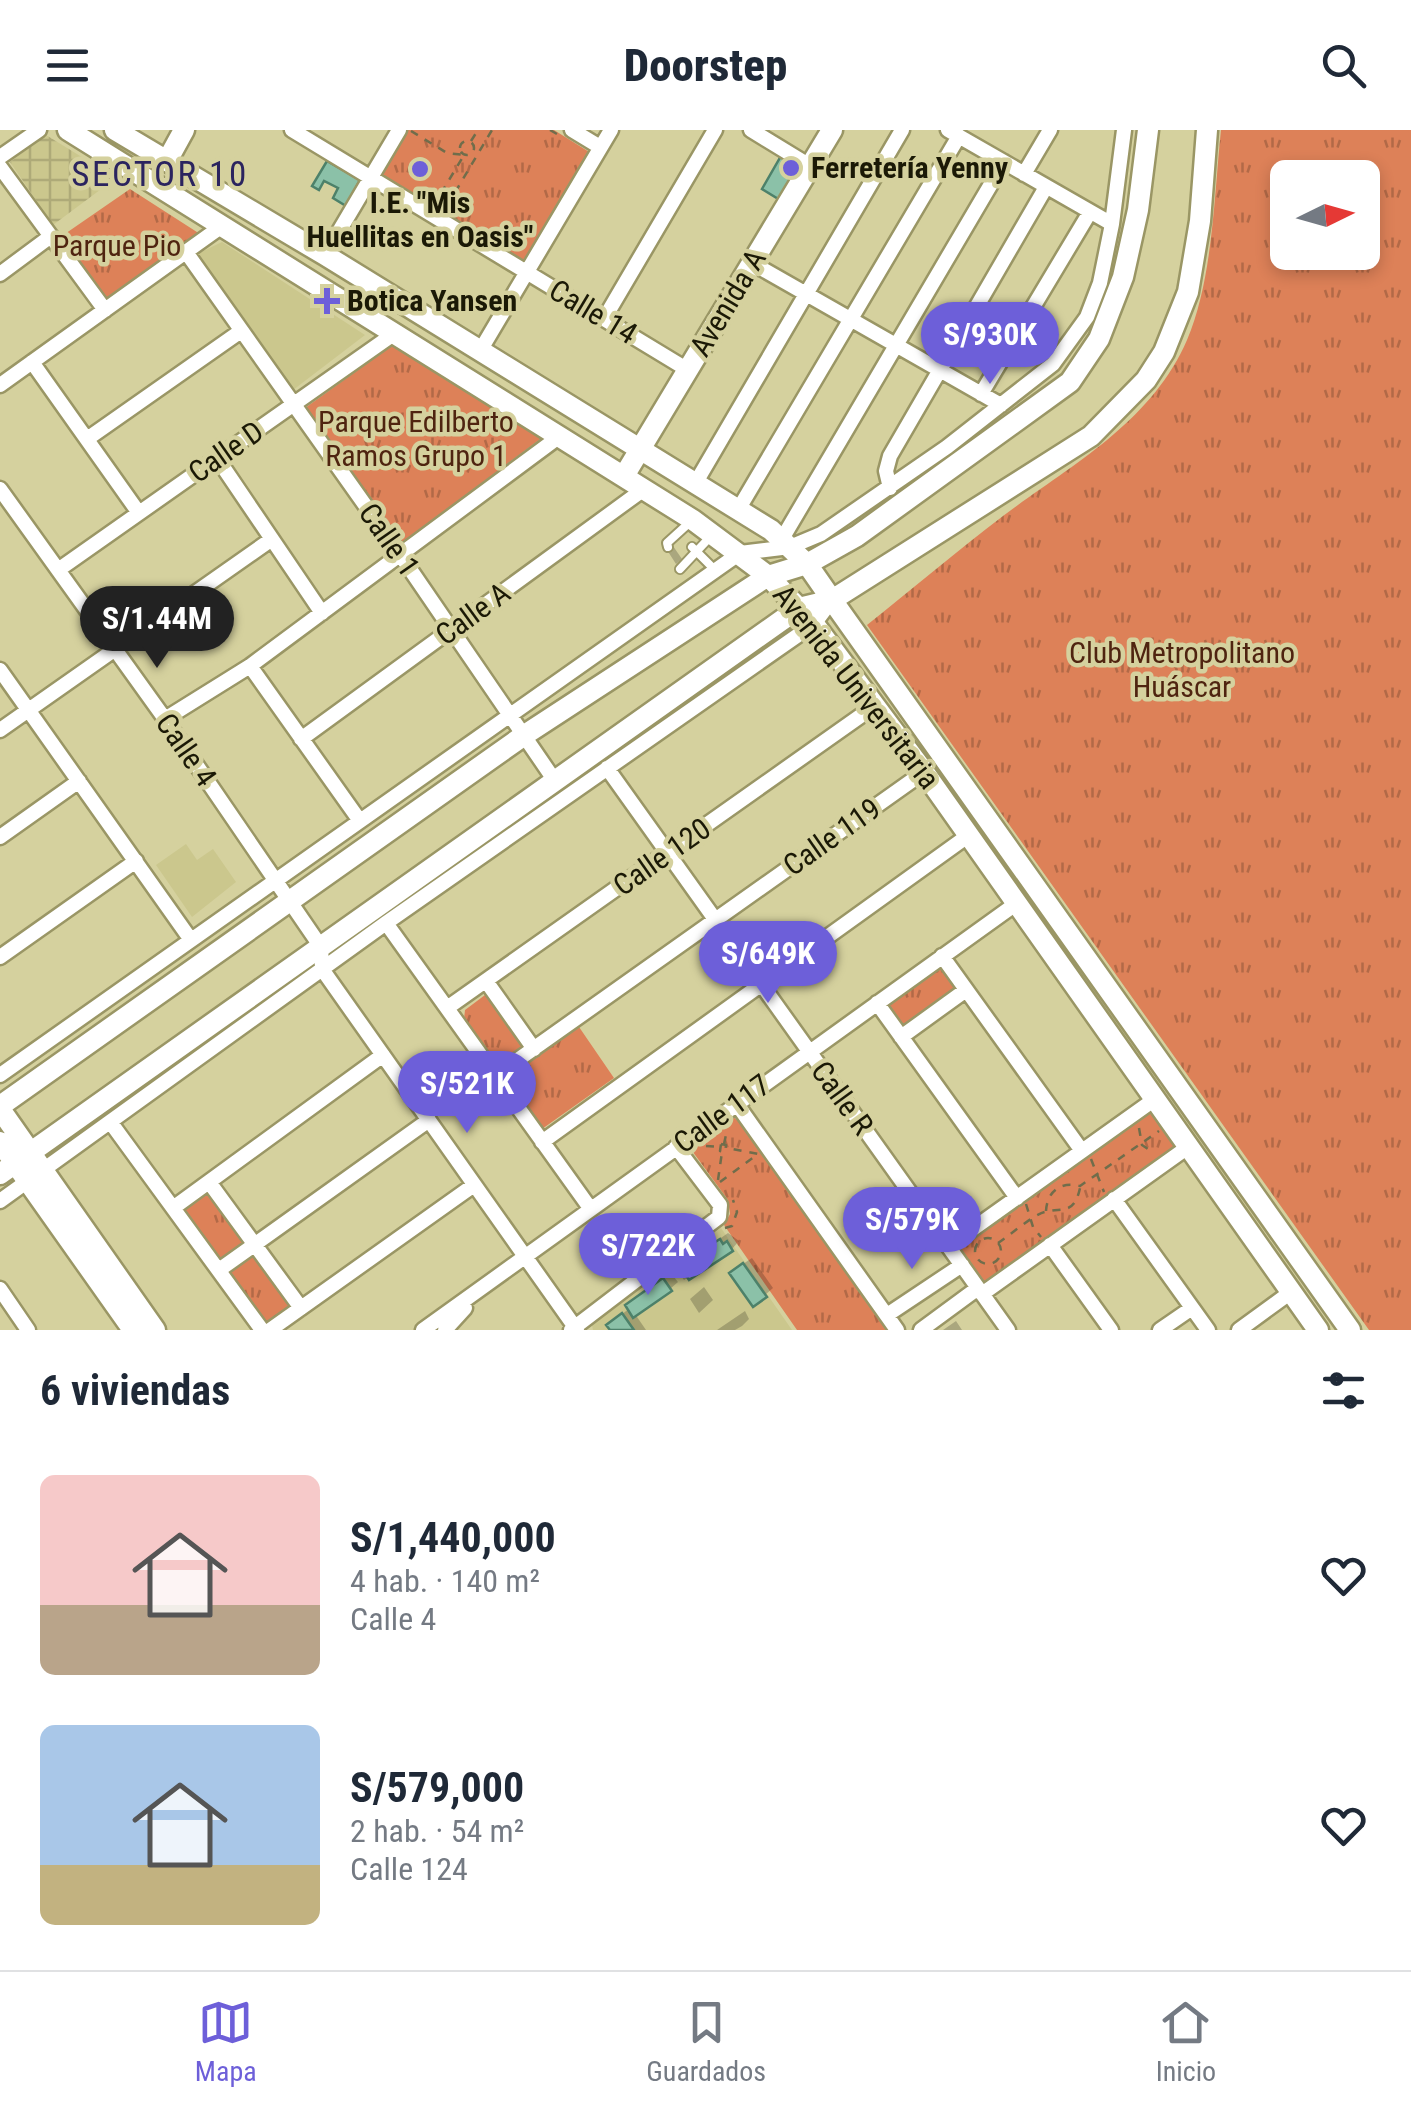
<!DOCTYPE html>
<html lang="es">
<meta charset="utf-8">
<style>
body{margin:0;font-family:"Roboto Condensed",sans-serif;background:#f2f2f3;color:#1f2937;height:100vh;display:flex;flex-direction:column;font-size:38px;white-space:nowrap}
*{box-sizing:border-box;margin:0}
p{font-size:32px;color:#747a83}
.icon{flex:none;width:55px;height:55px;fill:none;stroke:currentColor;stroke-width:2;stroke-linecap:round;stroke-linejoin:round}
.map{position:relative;height:1200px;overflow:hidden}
.panel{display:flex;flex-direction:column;background:#fff;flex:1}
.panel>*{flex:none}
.needle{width:65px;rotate:85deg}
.tools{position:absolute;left:1270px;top:30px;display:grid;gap:20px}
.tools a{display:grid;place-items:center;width:110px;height:110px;border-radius:15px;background:#fff;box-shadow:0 5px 15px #0003;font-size:50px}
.price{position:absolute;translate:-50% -85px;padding:0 22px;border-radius:35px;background:#6d5fd9;color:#fff;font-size:32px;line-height:65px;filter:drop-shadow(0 2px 5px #0008)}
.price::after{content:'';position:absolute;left:50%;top:60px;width:30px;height:22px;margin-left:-15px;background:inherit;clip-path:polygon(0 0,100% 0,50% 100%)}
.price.selected{background:#222;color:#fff}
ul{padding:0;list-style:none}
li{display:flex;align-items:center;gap:30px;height:250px;padding:0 40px}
li span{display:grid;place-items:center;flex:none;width:280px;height:200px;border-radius:15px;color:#555}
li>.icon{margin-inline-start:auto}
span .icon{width:120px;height:120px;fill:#fffc;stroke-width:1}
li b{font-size:42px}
h2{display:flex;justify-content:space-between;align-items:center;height:120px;padding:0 40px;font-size:42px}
header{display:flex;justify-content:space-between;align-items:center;height:130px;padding:0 40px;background:#fff;font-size:45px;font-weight:800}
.dock{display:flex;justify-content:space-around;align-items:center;height:140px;border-top:2px solid #e0e1e3;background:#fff;font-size:28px;color:#747a83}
.dock a{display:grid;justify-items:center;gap:5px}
.dock .selected{color:#6d5fd9}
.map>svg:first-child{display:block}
.built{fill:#cbc78d}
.industrial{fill:url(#industrial-grid)}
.park{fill:url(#park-tufts);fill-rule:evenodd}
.shadow{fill:#0003}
.building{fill:#8bc1a8;stroke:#4d816a;stroke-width:2.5}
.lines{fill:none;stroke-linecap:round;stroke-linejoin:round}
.lane-casing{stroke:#9a9665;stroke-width:12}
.street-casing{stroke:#9a9665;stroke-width:19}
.secondary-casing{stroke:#9a9665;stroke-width:25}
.path{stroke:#706d4b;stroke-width:2.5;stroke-dasharray:8 8;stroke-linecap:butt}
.lane{stroke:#fff;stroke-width:8}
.street{stroke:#fff;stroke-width:14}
.secondary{stroke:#fff;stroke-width:20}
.poi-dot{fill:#6d5fd9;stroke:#d5d19e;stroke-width:4}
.labels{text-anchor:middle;stroke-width:9;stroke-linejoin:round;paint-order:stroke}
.poi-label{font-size:30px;font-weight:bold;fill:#1b1906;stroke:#d5d19e;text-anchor:start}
.park-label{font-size:30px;fill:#4f2410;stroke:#d5d19e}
.street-label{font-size:30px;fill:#1b1906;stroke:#d5d19e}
.quarter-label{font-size:35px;letter-spacing:2.5px;fill:#2b245f;stroke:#d5d19e}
</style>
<header><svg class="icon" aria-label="menu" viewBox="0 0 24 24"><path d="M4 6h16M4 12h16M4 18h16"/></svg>Doorstep<svg class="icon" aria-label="search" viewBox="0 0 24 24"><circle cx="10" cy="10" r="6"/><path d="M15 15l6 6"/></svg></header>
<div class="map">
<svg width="1411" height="1200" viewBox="0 0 1411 1200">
<defs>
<pattern id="industrial-grid" width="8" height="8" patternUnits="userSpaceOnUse" patternTransform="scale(2.5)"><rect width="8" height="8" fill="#cbc78d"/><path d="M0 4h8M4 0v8" fill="none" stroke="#aeaa78"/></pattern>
<pattern id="park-tufts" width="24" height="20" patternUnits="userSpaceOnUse" patternTransform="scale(2.5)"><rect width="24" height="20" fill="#dd8158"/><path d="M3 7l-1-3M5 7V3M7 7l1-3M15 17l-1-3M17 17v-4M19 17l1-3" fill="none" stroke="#b26947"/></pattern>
</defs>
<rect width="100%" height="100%" fill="#d5d19e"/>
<path class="built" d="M 222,112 L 365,205 L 293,260 L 197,124 Z
M 186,714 L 197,730 L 213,719 L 236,752 L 192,787 L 156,735 Z
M 721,1098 L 792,1200 L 593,1200 L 591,1191 Z"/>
<path class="industrial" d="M 46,5 L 116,48 L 53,95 L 10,32 Z"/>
<path class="park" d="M 407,0 L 554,0 L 594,25 L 526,136 L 380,46 Z
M 1221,0 L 1411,0 L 1411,1200 L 1369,1200 L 867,495 C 912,459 957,421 1003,386 C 1071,335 1151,293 1187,210 C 1213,149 1214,66 1221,0 ZM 1288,48 L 1362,48 L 1362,122 L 1288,122 Z
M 130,59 L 200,104 L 107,175 L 59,108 Z
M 394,214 L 543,307 L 401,414 L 305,278 Z
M 937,835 L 942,836 L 956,859 L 908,896 L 900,894 L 887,875 L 889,868 Z
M 485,865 L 489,865 L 525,918 L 498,936 L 464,889 L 465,880 Z
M 577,894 L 614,948 L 542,999 L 504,945 Z
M 1150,982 L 1176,1019 L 983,1155 L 957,1118 Z
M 731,985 L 744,996 L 887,1200 L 797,1200 L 724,1095 L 730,1084 L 728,1070 L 690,1018 L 690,1013 Z
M 208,1061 L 247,1113 L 221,1132 L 182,1080 Z
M 255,1124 L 293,1178 L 264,1198 L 226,1144 Z"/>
<path class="shadow" d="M 336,25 L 366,42 L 345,72 L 341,58 L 327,49 L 319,57 L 329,32 Z
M 673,416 L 682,429 L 676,434 L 667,420 Z
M 728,1103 L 739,1111 L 732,1119 L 684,1150 L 679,1143 L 674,1147 L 678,1152 L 670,1159 L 635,1184 L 646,1200 L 613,1200 L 617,1188 L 630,1178 L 635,1168 Z
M 752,1128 L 773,1158 L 765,1165 L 740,1136 Z
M 704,1157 L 713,1170 L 699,1183 L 690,1169 Z
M 745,1181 L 749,1189 L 742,1196 L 735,1200 L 717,1200 Z
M 956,1191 L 962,1200 L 943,1200 Z"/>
<path class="building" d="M 781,26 L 800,37 L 780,70 L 762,59 Z
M 327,31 L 360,50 L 346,76 L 333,68 L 338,58 L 324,51 L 319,60 L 312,56 Z
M 720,1109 L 723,1114 L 727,1111 L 733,1121 L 689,1150 L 679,1135 Z
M 743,1133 L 767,1167 L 753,1177 L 729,1143 Z
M 663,1148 L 672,1161 L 633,1188 L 625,1175 Z
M 622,1183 L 634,1200 L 610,1200 L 606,1195 Z"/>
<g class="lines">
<g class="lane-casing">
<path id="lane" d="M 668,417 L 667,413 L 689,393
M 692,417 L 716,441
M 680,439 L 711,406"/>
</g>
<g class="street-casing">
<path id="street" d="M 292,0 L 688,240
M 572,0 L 600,17
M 751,0 L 810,36
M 948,0 L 1112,94
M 0,27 L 39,0
M 0,37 L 105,180
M 1024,44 L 1050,0
M 186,122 L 399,423 L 555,651
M 325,125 L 399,0
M 752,133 L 1001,275
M 0,144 L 51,106
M 604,189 L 715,0
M 480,221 L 611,0
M 32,232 L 139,383
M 0,255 L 222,96
M 981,264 L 1090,82
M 87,309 L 241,201
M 217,328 L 322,483
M 695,354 L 902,0
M 890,358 L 886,341 L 890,326 L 1046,57
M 0,359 L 165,589 L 321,817 L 322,839 L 577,1200
M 738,380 L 959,6
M 782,409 L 1004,32
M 58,440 L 395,203
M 250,536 L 360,691
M 0,540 L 191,810
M 165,589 L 250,536 L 560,306
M 0,600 L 272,409
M 301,609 L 644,359
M 607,638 L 1008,1200
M 0,707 L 79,651
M 386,793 L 590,1078
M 942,826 L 1082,1021
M 0,827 L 136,731
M 486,851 L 534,919
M 877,873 L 1017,1068
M 447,878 L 876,575
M 901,907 L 966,860
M 0,945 L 740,423 L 790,417 L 821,404 L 947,317 L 1053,234 L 1087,187 L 1100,153 L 1112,94 L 1124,0
M 495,946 L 924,642
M 736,973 L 897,1200
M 111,993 L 262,1200
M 542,1012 L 969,705
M 209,1052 L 301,1178
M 1114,1069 L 1208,1200
M 0,1071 L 386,793 L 814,494 L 832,470
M 173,1078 L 383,925
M 1050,1115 L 1111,1200
M 949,1116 L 1155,969
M 219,1140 L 429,990
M 0,1159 L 28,1200
M 982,1164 L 1188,1017
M 887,1185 L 962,1135
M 270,1200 L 474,1055
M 423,1200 L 1017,773
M 445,1200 L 465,1178
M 571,1200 L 719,1087 L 720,1075 L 676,1017
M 921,1200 L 978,1158
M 1160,1200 L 1192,1178
M 1239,1200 L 1291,1162"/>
</g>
<g class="secondary-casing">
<path id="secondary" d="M 68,0 L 693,390 L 768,446 L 814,494 L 924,642 L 1318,1200
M 115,0 L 325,125 L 771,400 L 807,434 L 832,470 L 1350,1200
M 167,31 L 184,0
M 624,346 L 832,0
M 0,976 L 523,606 L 768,446 L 807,434 L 857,406 L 1070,252 L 1099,209 L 1123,147 L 1138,80 L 1148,0
M 0,979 L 155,1200
M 0,1012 L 133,1200
M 0,1044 L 799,478 L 832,470 L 1091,306 L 1146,250 L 1164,222 L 1188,162 L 1200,91 L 1207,0"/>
</g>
<path class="path" d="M 550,0 L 562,7
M 411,1 L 447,23 L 464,25 L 437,70
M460 18a7 7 0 1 1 14 0a7 7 0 1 1-14 0Z
M 471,11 L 478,0
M 447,76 L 492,0
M 1139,998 L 1142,1015 L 1154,1023
M 721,1014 L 726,1015 L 725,1022 L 720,1021 Z
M 724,1014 L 727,1000
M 706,1016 L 719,1017
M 1091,1029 L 1104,1062
M 718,1050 L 722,1022
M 720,1052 L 758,1024 L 727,1018
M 1026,1074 L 1033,1097 L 1041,1107
M 1046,1081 C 1047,1062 1060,1051 1080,1056 L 1159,1001
M 725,1098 L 732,1096 L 737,1082 L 733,1070
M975 1121a13 13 0 1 1 26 0a13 13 0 1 1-26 0Z
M 998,1113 C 1009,1106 1034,1084 1045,1082 C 1064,1077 1074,1085 1080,1058"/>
<use href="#lane" class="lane"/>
<use href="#street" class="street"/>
<use href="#secondary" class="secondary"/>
</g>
<g class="poi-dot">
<circle cx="791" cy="38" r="10"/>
<circle cx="420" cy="39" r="10"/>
<path d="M322 156h10v10h10v10h-10v10h-10v-10h-10v-10h10z"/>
</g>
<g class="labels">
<g class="poi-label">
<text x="811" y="48">Ferretería Yenny</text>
<text x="420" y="83" text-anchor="middle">I.E. "Mis<tspan x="420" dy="34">Huellitas en Oasis"</tspan></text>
<text x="347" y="181">Botica Yansen</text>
</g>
<g class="park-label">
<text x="117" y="126">Parque Pio</text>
<text x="416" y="302">Parque Edilberto<tspan x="416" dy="34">Ramos Grupo 1</tspan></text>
<text x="1182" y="533">Club Metropolitano<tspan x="1182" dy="34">Huáscar</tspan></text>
</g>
<g class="street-label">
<text transform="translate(728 173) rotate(-59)" y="10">Avenida A</text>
<text transform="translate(593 182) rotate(31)" y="10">Calle 14</text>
<text transform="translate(226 322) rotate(-35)" y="10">Calle D</text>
<text transform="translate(389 410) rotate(55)" y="10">Calle 1</text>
<text transform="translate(473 484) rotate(-36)" y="10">Calle A</text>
<text transform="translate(856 557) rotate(52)" y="10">Avenida Universitaria</text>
<text transform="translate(186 620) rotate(55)" y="10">Calle 4</text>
<text transform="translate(832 707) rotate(-35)" y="10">Calle 119</text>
<text transform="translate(662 727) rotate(-35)" y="10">Calle 120</text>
<text transform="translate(842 968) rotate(54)" y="10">Calle R</text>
<text transform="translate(722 984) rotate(-36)" y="10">Calle 117</text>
</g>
<g class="quarter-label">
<text x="160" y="56">SECTOR 10</text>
</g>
</g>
</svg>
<div class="tools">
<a><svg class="needle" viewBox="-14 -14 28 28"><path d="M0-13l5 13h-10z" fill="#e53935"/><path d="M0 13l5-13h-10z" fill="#747a83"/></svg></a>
</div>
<b class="price" style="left:990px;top:257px">S/930K</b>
<b class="price selected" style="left:157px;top:541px">S/1.44M</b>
<b class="price" style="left:768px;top:876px">S/649K</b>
<b class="price" style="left:467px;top:1006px">S/521K</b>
<b class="price" style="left:912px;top:1142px">S/579K</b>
<b class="price" style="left:648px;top:1168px">S/722K</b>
</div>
<section class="panel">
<h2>6 viviendas<svg class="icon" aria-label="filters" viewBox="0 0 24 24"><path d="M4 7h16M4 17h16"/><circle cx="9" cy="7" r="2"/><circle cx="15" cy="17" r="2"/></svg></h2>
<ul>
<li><span style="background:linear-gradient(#f6c9c9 65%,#b9a48a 0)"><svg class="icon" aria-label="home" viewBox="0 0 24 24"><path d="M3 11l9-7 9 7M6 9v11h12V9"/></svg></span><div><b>S/1,440,000</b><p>4 hab. · 140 m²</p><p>Calle 4</p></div><svg class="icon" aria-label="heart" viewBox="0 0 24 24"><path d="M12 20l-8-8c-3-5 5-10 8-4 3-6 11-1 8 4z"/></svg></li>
<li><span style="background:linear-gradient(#a9c7e8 70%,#c2b280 0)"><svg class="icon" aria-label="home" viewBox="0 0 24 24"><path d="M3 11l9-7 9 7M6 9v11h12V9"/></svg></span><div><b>S/579,000</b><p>2 hab. · 54 m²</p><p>Calle 124</p></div><svg class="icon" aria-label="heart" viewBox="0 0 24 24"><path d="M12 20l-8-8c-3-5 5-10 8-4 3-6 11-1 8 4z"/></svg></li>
</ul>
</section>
<nav class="dock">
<a class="selected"><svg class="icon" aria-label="map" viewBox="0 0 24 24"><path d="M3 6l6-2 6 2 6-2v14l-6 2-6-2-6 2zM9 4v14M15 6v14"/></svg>Mapa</a>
<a><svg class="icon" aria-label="saved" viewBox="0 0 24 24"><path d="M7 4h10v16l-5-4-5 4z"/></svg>Guardados</a>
<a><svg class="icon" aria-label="home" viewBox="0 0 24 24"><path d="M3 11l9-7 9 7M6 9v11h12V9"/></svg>Inicio</a>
</nav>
